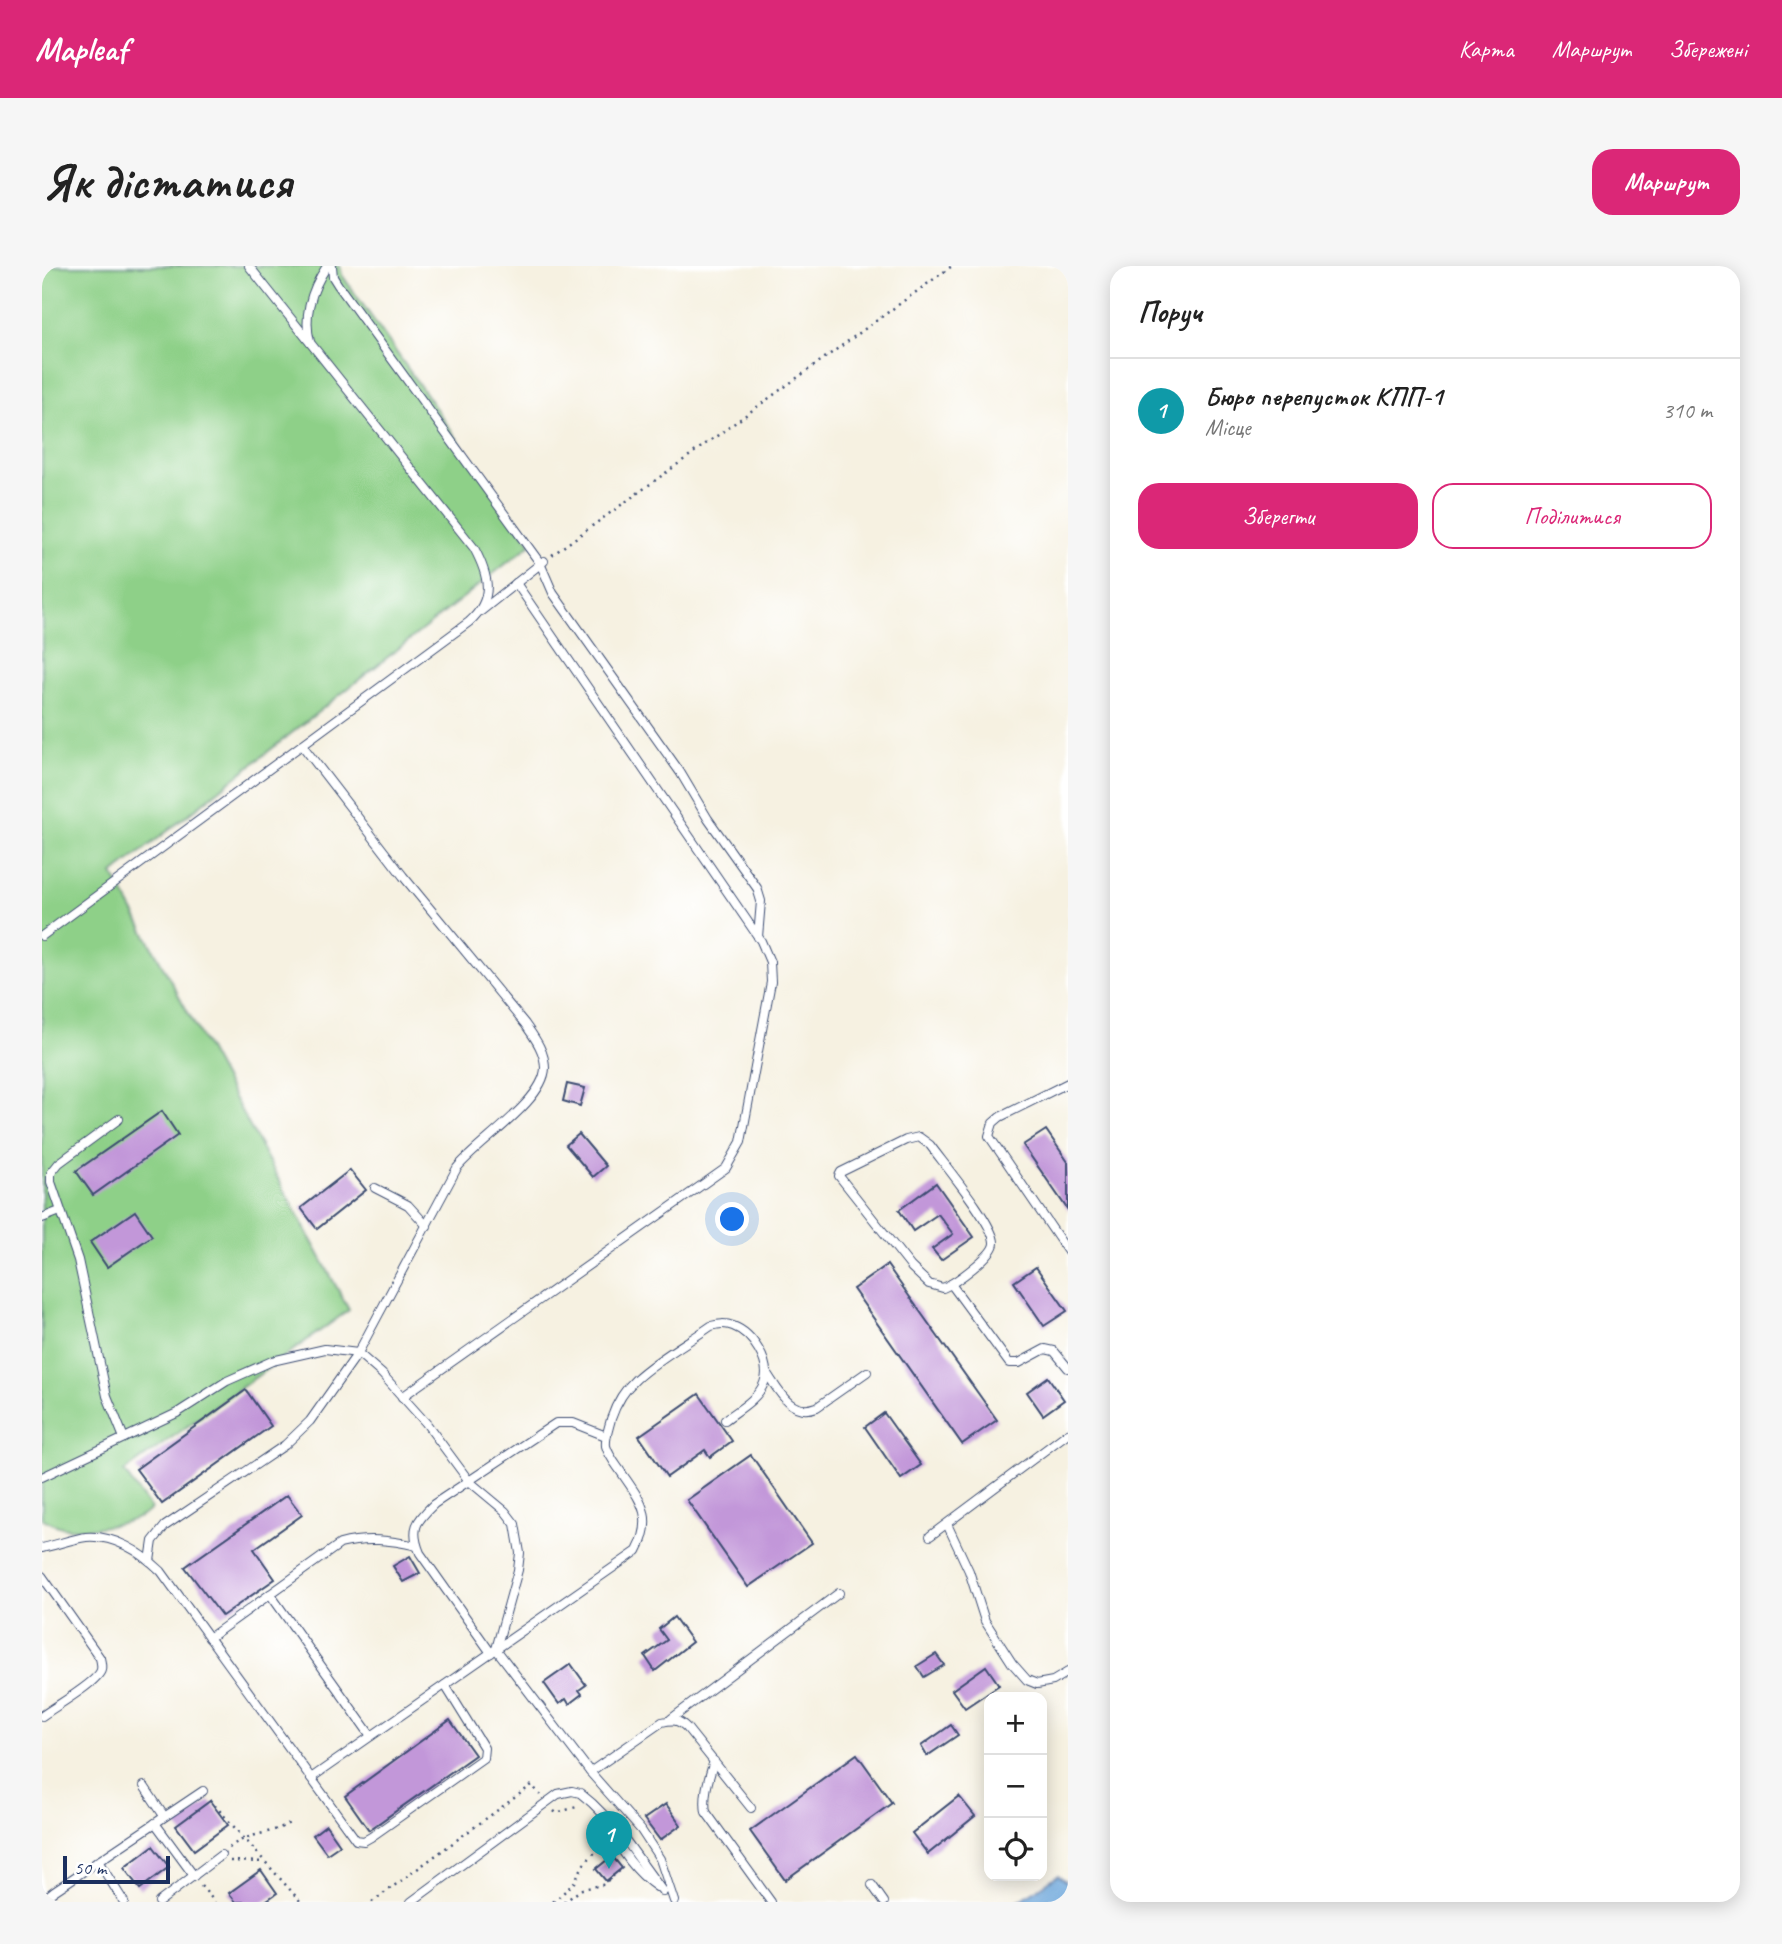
<!DOCTYPE html>
<html lang="uk">
<head>
<meta charset="utf-8">
<style>
  :root { --surface:#fff; --page:#f6f6f6; --text:#222; --muted:#767676; --line:#e0e0e0; --accent:#db2777 }
  body { margin:0; font-family:Caveat,sans-serif; background:var(--page); color:var(--text) }
  .controls { position:absolute; right:21px; bottom:21px; display:grid; overflow:hidden; border-radius:14px; box-shadow:0 4px 18px #0003 }
  .controls button { width:63px; height:63px; display:grid; place-items:center; padding:0; border:0; border-bottom:2px solid var(--line); background:var(--surface); color:var(--text); font:35px sans-serif }
  .scale { position:absolute; left:21px; bottom:18px; width:107px; box-sizing:border-box; padding-left:7px; border:4px solid #1b2f5e; border-top:0; font-size:19px; line-height:24px; white-space:nowrap; color:#1b2f5e; -webkit-text-stroke:5px #fff; paint-order:stroke }
  .you { position:absolute; left:691px; top:954px; width:24px; height:24px; margin:-18px; border:5px solid #fff; border-radius:50%; background:#1a73e8; box-shadow:0 0 0 10px #1a73e833 }
  .badge { display:grid; place-items:center; width:46px; height:46px; border-radius:50%; background:var(--accent); color:#fff; font-size:23px; font-weight:700 }
  .pin { position:absolute; translate:-50% -58px; filter:drop-shadow(0 2px 4px #0008) }
  .pin::after { content:''; position:absolute; top:37px; width:24px; height:21px; background:inherit; clip-path:polygon(0 0,100% 0,50% 100%) }
  .list { margin:0; padding:0; list-style:none }
  h2 { display:flex; justify-content:space-between; align-items:center; height:91px; margin:0; padding:0 28px; font-size:30px }
  h2 small { font-size:23px; font-weight:400; color:var(--muted) }
  .list li { display:grid; grid-template-columns:46px 1fr auto; gap:21px; align-items:center; box-sizing:border-box; height:105px; padding:0 28px; border-top:2px solid var(--line) }
  .list b { display:block; font-size:26px; white-space:nowrap }
  .list p { margin:0; font-size:23px; white-space:nowrap; color:var(--muted) }
  .list em { font-size:23px; font-style:normal; color:var(--muted) }
  .actions { display:flex; gap:14px; padding:21px 28px }
  .actions a { flex:1; padding:16px 0; border:2px solid var(--accent); border-radius:21px; text-align:center; font-size:24px; color:var(--accent) }
  .actions .main { background:var(--accent); color:#fff }
  .icon { flex:none; width:38px; height:38px; fill:none; stroke:currentColor; stroke-width:2; stroke-linecap:round; stroke-linejoin:round }
  .map { position:relative; flex:none; width:1026px; height:1636px; overflow:hidden; border-radius:21px }
  header { display:flex; align-items:center; gap:42px; box-sizing:border-box; height:98px; padding:0 35px; background:var(--accent); color:#fff }
  header strong { font-size:33px }
  nav { display:flex; gap:38px; margin-inline-start:auto; font-size:24px }
  .intro { display:flex; align-items:center; justify-content:space-between; box-sizing:border-box; height:168px; padding:0 42px }
  h1 { margin:0; font-size:49px }
  .button { padding:18px 32px; border-radius:21px; background:var(--accent); color:#fff; font-size:24px; font-weight:700 }
  main { display:flex; gap:42px; padding:0 42px }
  aside { flex:1; background:var(--surface); border-radius:21px; box-shadow:0 4px 18px #0003 }
  .map>svg:first-child { display:block }
  .green { fill:#8ed088; stroke:#548073; stroke-width:2 }
  .water { fill:#6aa5da; stroke:#426a9c; stroke-width:2 }
  .building { fill:#c297d9 }
  .lines { fill:none; stroke-linecap:round; stroke-linejoin:round }
  .lane-casing { stroke:#3c4c72; stroke-width:10 }
  .path { stroke:#3c4c72; stroke-width:2.5; stroke-dasharray:2 5; stroke-linecap:butt }
  .lane { stroke:#fff; stroke-width:8 }
</style>
</head>
<body>
<header>
<strong>Mapleaf</strong>
<nav><a>Карта</a><a>Маршрут</a><a>Збережені</a></nav>
</header>
<div class="intro"><h1>Як дістатися</h1><a class="button">Маршрут</a></div>
<main>
<div class="map">
<svg width="1026" height="1636" viewBox="0 0 1026 1636">
  <rect width="100%" height="100%" fill="#fff"/>
  <filter id="ink" filterUnits="userSpaceOnUse"><feTurbulence type="fractalNoise" baseFrequency=".0143" numOctaves="2"/><feDisplacementMap in="SourceGraphic" scale="14" xChannelSelector="R" yChannelSelector="G"/><feConvolveMatrix kernelMatrix="1 2 1 2 8 2 1 2 1" color-interpolation-filters="sRGB"/></filter>
  <filter id="wash" filterUnits="userSpaceOnUse"><feTurbulence type="fractalNoise" baseFrequency=".00686" numOctaves="4" result="noise"/><feDisplacementMap in="SourceGraphic" scale="28" xChannelSelector="R" yChannelSelector="G"/><feGaussianBlur stdDeviation="1.57" result="paint"/><feColorMatrix in="noise" values="0 0 0 0 0 0 0 0 0 0 0 0 0 0 0 0 0 1.4 0 .05"/><feComposite in="paint" operator="in"/></filter>
  <g filter="url(#wash)">
    <rect width="100%" height="100%" fill="#f6f1e1"/>
    <!-- green -->
    <path class="green" d="M0,0h298l2,9 189,269 -418,330 236,436 -225,162 27,37c-10,14 -66,22 -84,19 -8,-1 -19,-6 -25,-10z"/>
    <!-- water -->
    <polygon class="water" points="1016,1609 1026,1617 1026,1636 976,1636"/>
    <g id="blocks">
      <!-- building -->
      <g class="building">
        <polygon points="525,818 543,822 538,840 521,835"/>
        <polygon points="120,845 136,869 51,929 34,905"/>
        <polygon points="1004,864 1026,896 1026,944 981,879"/>
        <polygon points="537,868 564,900 551,911 524,879"/>
        <polygon points="308,904 324,924 275,963 259,942"/>
        <polygon points="894,917 932,971 899,994 890,983 911,968 896,948 871,965 857,944"/>
        <polygon points="93,945 110,970 65,1001 48,976"/>
        <polygon points="845,999 955,1154 920,1178 811,1023"/>
        <polygon points="994,1001 1025,1045 1002,1060 972,1016"/>
        <polygon points="1006,1111 1022,1134 1001,1149 985,1126"/>
        <polygon points="204,1124 229,1160 120,1238 94,1203"/>
        <polygon points="657,1128 690,1175 668,1191 663,1184 625,1211 597,1170"/>
        <polygon points="842,1147 879,1199 859,1213 823,1161"/>
        <polygon points="709,1189 770,1277 706,1321 645,1234"/>
        <polygon points="245,1229 260,1249 212,1283 233,1313 180,1350 143,1301"/>
        <polygon points="368,1290 378,1307 361,1316 351,1300"/>
        <polygon points="632,1351 650,1376 613,1405 603,1390 625,1374 617,1363"/>
        <polygon points="894,1388 902,1399 882,1411 875,1400"/>
        <polygon points="529,1398 544,1419 537,1424 540,1428 527,1438 524,1433 517,1438 502,1417"/>
        <polygon points="944,1400 957,1419 923,1442 910,1424"/>
        <polygon points="408,1454 433,1489 327,1564 303,1530"/>
        <polygon points="909,1459 916,1469 885,1490 879,1480"/>
        <polygon points="815,1488 850,1537 743,1614 708,1565"/>
        <polygon points="917,1530 933,1550 886,1588 870,1567"/>
        <polygon points="168,1535 186,1559 152,1584 134,1560"/>
        <polygon points="624,1538 639,1559 618,1574 602,1553"/>
        <polygon points="284,1559 298,1579 285,1588 271,1569"/>
        <polygon points="111,1580 127,1601 98,1623 82,1602"/>
        <polygon points="570,1590 580,1602 564,1615 554,1603"/>
        <polygon points="219,1604 235,1627 222,1636 194,1636 187,1627"/>
      </g>
    </g>
  </g>
  <g filter="url(#ink)">
    <use href="#blocks" fill-opacity="0" stroke="#3c4c72" stroke-width="2"/>
    <g class="lines">
      <defs>
        <g id="lane">
          <polyline points="290,0 291,11 296,19 498,297 511,327 638,506 666,553 715,622 719,635 716,671"/>
          <path d="M268,76c-7,-27 1,-52 17,-76"/>
          <polyline points="439,345 502,295"/>
          <path d="M0,670l427,-314c26,-23 20,-46 5,-74l-225,-282"/>
          <polyline points="1026,817 958,851 951,857 947,870 1026,986"/>
          <polyline points="77,853 17,897 9,907 9,916 36,994 65,1130 82,1172"/>
          <path d="M877,871l11,8c13,18 65,80 64,98 0,12 -39,40 -51,45l-14,-4 -18,-17 -72,-91 2,-4 65,-32z"/>
          <polyline points="333,922 366,939 385,960"/>
          <polyline points="0,952 18,945"/>
          <polyline points="909,1018 967,1097 977,1097 1003,1083 1012,1085 1026,1102"/>
          <path d="M724,1106c13,19 24,45 51,35l50,-35"/>
          <polyline points="360,1131 684,902 699,876 729,716 728,696 719,675 474,317"/>
          <polyline points="0,1211 135,1147 185,1115 230,1095 283,1083 316,1087 340,1108 384,1157 427,1215 463,1245 473,1258 478,1287 476,1304 454,1383 548,1506 599,1564 618,1593 632,1635"/>
          <polyline points="905,1258 927,1305 943,1355 970,1397 985,1414 995,1418 1011,1415 1026,1406"/>
          <polyline points="888,1270 1026,1167"/>
          <path d="M0,1282c14,-3 30,-9 44,-11 28,-2 55,15 75,34l195,269 8,1 7,-4 112,-79 1,-10 -39,-63"/>
          <path d="M108,1295l3,-20 12,-15 120,-81 25,-24 48,-68 99,-185c21,-26 87,-67 88,-100 0,-17 -11,-31 -20,-44l-122,-148 -101,-131"/>
          <path d="M0,1310l58,82c1,4 2,8 1,12 -3,12 -47,37 -59,46"/>
          <polyline points="228,1328 329,1470"/>
          <path d="M167,1372l131,-94c26,-7 51,-4 77,2"/>
          <path d="M449,1387l-71,-100c-10,-24 -4,-32 14,-49l122,-81h17l33,13"/>
          <polyline points="629,1453 797,1327"/>
          <path d="M672,1495c-5,17 -11,33 -8,51l65,90"/>
          <path d="M548,1506l72,-50c12,-3 17,-2 25,6l64,80"/>
          <path d="M269,1512l326,-227c19,-36 2,-52 -18,-82 -5,-7 -11,-15 -13,-23 -1,-9 3,-18 5,-27 5,-15 13,-29 25,-40 23,-21 51,-36 75,-53 8,-2 14,-3 22,0 19,7 39,37 31,57 -6,16 -26,27 -39,37"/>
          <polyline points="102,1520 122,1550"/>
          <path d="M563,1554c12,25 30,52 52,67"/>
          <polyline points="113,1557 152,1610"/>
          <polyline points="56,1595 82,1636"/>
          <polyline points="830,1619 842,1636"/>
          <polyline points="6,1636 7,1629 12,1625 161,1525"/>
          <polyline points="117,1636 179,1589"/>
          <polyline points="369,1636 516,1528 530,1525 538,1527 550,1537 574,1561 621,1626"/>
        </g>
      </defs>
      <!-- lane casing -->
      <use href="#lane" class="lane-casing"/>
      <!-- path -->
      <g class="path">
        <polyline points="510,289 910,0"/>
        <polyline points="168,1534 259,1636"/>
        <polyline points="512,1545 514,1547 538,1540"/>
        <path d="M187,1582c20,-17 43,-12 63,-27"/>
        <polyline points="188,1595 223,1596"/>
        <polyline points="159,1620 173,1636"/>
        <polyline points="330,1636 490,1519 498,1529"/>
        <polyline points="511,1636 531,1618 542,1598 563,1576"/>
        <polyline points="522,1636 540,1623 560,1619 580,1603"/>
      </g>
      <!-- lane -->
      <use href="#lane" class="lane"/>
    </g>
  </g>
</svg>
<div class="controls">
<button>+</button>
<button>−</button>
<button><svg class="icon" aria-label="locate" viewBox="0 0 24 24"><circle cx="12" cy="12" r="6"/><path d="M12 2v4M12 18v4M2 12h4M18 12h4"/></svg></button>
</div>
<div class="scale">50 m</div>
<div class="you"></div>
<div class="pin badge" style="left:567px;top:1603px;background:#0f9aa8">1</div>
</div>
<aside>
<h2>Поруч<small></small></h2>
<ul class="list">
<li><span class="badge" style="background:#0f9aa8">1</span><div><b>Бюро перепусток КПП-1</b><p>Місце</p></div><em>310 m</em></li>
</ul>
<div class="actions"><a class="main">Зберегти</a><a>Поділитися</a></div>
</aside>
</main>
</body>
</html>
